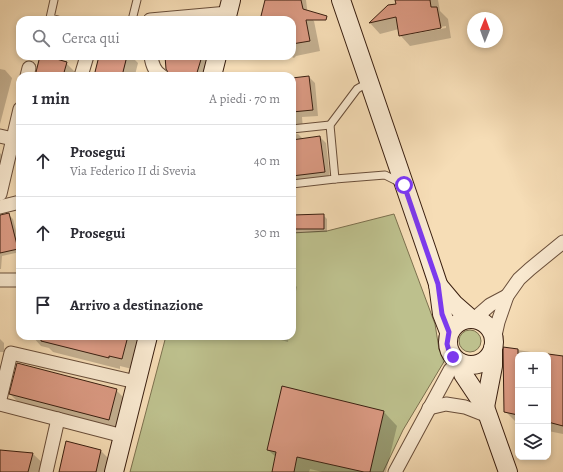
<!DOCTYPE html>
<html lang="it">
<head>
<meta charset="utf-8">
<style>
  :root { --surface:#fff; --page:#f2f2f3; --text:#2b2b33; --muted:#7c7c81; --line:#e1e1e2 }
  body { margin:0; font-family:Alegreya,serif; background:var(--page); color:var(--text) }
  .controls { position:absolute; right:12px; bottom:12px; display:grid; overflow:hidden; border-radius:8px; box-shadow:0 2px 6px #0003 }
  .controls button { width:36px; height:36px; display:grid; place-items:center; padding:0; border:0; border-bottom:1px solid var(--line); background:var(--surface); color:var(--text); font:20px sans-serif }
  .compass { position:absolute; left:467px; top:12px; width:36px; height:36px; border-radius:50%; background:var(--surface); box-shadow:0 2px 6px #0003; rotate:1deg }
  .stop { position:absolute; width:12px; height:12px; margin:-9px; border:3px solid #7c3aed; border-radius:50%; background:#fff }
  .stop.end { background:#7c3aed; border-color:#fff; box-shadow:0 1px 4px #0008 }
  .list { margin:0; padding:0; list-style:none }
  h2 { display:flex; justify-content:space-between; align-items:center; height:52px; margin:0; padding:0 16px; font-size:17px }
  h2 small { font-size:13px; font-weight:400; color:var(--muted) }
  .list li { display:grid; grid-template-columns:26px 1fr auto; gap:12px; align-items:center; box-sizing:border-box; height:72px; padding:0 16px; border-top:1px solid var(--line) }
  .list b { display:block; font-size:15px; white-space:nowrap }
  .list p { margin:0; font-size:13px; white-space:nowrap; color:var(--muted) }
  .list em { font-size:13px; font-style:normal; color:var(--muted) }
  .icon { flex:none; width:22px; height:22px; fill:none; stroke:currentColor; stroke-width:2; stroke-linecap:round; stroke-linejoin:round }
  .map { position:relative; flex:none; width:563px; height:472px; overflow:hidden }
  .search { position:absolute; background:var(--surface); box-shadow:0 2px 6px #0003; left:16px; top:16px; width:280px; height:44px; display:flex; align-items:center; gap:10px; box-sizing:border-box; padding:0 14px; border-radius:12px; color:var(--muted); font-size:15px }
  .panel { position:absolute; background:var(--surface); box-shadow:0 2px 6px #0003; left:16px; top:72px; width:280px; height:268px; border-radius:12px }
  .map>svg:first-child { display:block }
  .green { fill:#bdc08d; stroke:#7c704e }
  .shadow { fill:#0003; fill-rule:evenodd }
  .building { fill:#db9a83; stroke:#3a1f10 }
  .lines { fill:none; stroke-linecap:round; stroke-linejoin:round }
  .service-casing { stroke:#694e3a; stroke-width:9 }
  .minor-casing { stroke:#694e3a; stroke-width:15 }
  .secondary-casing { stroke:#3a1f10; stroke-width:20 }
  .service { stroke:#f9e9d0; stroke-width:7 }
  .minor { stroke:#f9e9d0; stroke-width:13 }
  .secondary { stroke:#f9e9d0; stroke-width:18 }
  .route { stroke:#7c3aed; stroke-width:5 }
</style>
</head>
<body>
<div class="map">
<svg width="563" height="472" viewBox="0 0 563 472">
  <rect width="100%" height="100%" fill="#f6ddb6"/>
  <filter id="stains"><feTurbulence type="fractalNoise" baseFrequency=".005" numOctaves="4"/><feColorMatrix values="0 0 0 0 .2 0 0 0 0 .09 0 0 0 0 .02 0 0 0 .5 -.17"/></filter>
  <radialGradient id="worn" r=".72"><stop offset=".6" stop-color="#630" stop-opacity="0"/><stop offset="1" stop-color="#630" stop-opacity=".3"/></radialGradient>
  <!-- green -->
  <g class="green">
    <polygon points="394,214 435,324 439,349 445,360 403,430 383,472 130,472 166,336 292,336 292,233 327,231"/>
    <circle cx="470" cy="341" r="11"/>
  </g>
  <!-- shadow -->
  <g class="shadow">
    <polygon points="266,0 306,0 308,16 314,21 320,51 296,56 294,58 290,56 292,56 292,20 261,20"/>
    <path d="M396,0h42l2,11 8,8 3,19 -41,8 -10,-11 -1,-6 -19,5 -10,-11 19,-18h8zM446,26v2l-39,7v-2z"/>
    <polygon points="41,56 66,63 77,74 76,76 36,76"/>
    <polygon points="100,56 131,56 138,63 135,75 138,76 95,76"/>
    <polygon points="166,56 215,56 210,76 171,76"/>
    <polygon points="271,56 284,56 284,59"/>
    <polygon points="0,69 5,70 12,78 0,124"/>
    <polygon points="309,77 315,83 318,116 302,117 303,129 295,130 293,135 298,134 303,139 320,137 326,143 330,178 292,183 292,79"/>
    <polygon points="0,153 4,157 0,172"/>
    <polygon points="323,215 327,219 327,232 292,233 292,216"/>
    <polygon points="10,216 13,219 20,246 20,252 2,256 1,269 0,269 0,218"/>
    <polygon points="292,282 297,287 292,308"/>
    <polygon points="292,317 294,318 292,325"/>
    <polygon points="32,336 139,336 132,369 120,366 120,369 53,352 49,348 41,346"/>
    <polygon points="267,336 289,336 288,342"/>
    <polygon points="0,339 4,343 4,352 0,352"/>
    <polygon points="504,348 563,357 563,434 548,431 548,355 518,355 518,424 505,411"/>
    <polygon points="283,387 384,412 397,426 386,472 322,472 310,469 309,472 273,472 276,457 268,450"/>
    <polygon points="116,390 127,401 119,430 21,405 10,394"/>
    <polygon points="0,451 33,454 47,467 45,472 0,472"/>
    <polygon points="101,451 115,465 113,472 60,472"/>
  </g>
  <!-- building -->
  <g class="building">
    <polygon points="265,0 301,0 303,9 327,16 326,20 306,20 310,41 292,44 292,20 260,20"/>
    <polygon points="395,0 430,0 431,7 437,7 441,28 399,36 396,17 369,23 388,5 396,4"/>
    <polygon points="40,56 46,56 67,62 63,76 35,76"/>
    <polygon points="99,56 127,56 122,76 94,76"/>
    <polygon points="165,56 202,56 196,76 170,76 166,69"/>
    <polygon points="309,76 313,110 292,112 292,78"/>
    <polygon points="320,136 325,172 292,176 292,140"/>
    <polygon points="9,213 18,249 0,253 0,215"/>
    <polygon points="324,214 324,229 292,229 292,215"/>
    <polygon points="41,336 128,336 122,359 109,356 109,358 41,341"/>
    <polygon points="503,347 518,349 518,415 504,412"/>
    <polygon points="548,354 563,356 563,426 548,422"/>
    <polygon points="17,363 117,389 109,420 9,394"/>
    <polygon points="282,386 384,411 370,472 364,472 297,457 294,472 272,472 276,452 267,450"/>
    <polygon points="66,441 101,450 96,472 59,472"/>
    <polygon points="0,450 33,453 28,472 0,472"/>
  </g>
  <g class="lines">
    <defs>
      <g id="service">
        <polyline points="54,0 50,18 58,20"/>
        <polyline points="132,20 137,0"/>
        <polyline points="292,129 330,125"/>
        <polyline points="335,179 385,175 401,183"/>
        <polyline points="292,184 335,179 330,125 357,89 369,82"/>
      </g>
      <g id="minor">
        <polyline points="150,20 228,13"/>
        <path d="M151,56c1,8 3,16 11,20"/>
        <polyline points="27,76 29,68"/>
        <polyline points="81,76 87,56"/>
        <polyline points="0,136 13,139"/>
        <polyline points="0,194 20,109"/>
        <polyline points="0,207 20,202"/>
        <polyline points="0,280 20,280"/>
        <polyline points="474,319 490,305 507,296"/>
        <polyline points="494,340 498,322 507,296 519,279 530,269 563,242"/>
        <polyline points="0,399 11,353 136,382"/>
        <polyline points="0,404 123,436"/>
        <polyline points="429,408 446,404 465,407 488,416"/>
        <polyline points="46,472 58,419"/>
        <polyline points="395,472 450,370 458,362"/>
      </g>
      <g id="secondary">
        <polyline points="341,0 427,251 438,284 442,314 449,332"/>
        <polyline points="226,20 231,0"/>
        <polyline points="212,76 217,56"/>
        <polyline points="438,285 454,304 470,318"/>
        <circle cx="471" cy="342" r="23"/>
        <polyline points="461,363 463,374 485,407 508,472"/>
        <polyline points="485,407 493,366 493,348"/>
        <polyline points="114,472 148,336"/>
      </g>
    </defs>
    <!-- service casing -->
    <use href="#service" class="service-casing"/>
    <!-- minor casing -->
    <use href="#minor" class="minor-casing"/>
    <!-- secondary casing -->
    <use href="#secondary" class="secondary-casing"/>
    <!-- service -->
    <use href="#service" class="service"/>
    <!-- minor -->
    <use href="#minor" class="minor"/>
    <!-- secondary -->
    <use href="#secondary" class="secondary"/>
  </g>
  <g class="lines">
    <!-- route -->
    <polyline class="route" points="404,185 438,284 442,314 449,332 447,344 449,351 453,357"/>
  </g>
  <rect width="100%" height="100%" filter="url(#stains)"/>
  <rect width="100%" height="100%" fill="url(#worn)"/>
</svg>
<div class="controls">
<button>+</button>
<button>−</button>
<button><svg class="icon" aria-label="layers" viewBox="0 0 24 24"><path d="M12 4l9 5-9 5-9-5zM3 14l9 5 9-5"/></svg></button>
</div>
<svg class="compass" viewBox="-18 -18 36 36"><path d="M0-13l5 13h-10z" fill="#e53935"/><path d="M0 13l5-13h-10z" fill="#7c7c81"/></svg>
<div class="stop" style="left:404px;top:185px"></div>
<div class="stop end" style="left:453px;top:357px"></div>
<div class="search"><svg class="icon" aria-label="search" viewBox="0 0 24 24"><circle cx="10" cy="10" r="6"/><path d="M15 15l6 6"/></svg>Cerca qui</div>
<section class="panel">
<h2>1 min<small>A piedi · 70 m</small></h2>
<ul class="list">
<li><svg class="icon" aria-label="ahead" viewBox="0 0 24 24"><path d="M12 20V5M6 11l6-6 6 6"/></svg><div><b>Prosegui</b><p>Via Federico II di Svevia</p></div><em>40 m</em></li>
<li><svg class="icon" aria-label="ahead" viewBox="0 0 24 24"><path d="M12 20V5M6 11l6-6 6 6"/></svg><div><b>Prosegui</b></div><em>30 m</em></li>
<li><svg class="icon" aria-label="arrive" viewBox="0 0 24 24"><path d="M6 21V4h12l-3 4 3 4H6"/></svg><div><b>Arrivo a destinazione</b></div></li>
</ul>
</section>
</div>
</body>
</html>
